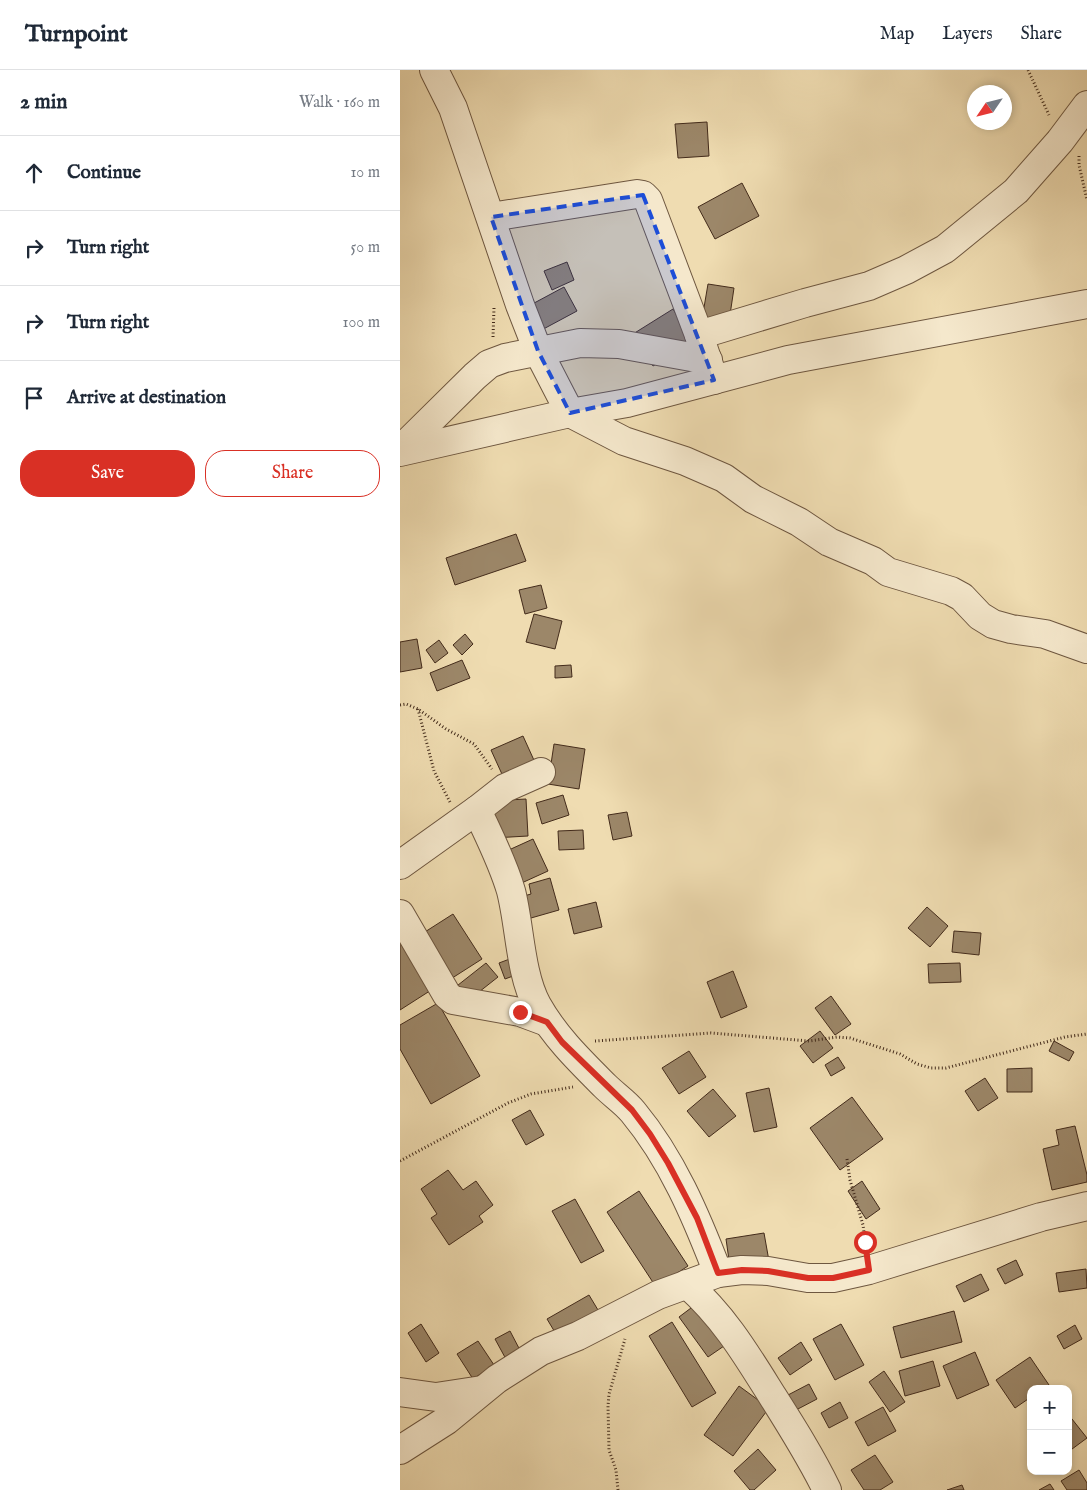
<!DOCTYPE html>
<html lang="en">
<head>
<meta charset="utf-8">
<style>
  :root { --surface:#fff; --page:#f2f2f3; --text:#1f2937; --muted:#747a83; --line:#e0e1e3; --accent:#d93025 }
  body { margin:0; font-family:"IM FELL English",serif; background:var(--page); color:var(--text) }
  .controls { position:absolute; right:15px; bottom:15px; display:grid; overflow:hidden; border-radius:10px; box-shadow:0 2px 8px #0003 }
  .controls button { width:45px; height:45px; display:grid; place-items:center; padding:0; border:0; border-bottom:1px solid var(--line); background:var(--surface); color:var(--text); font:25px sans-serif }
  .compass { position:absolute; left:567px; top:15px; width:45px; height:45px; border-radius:50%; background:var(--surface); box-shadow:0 2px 8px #0003; rotate:235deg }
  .stop { position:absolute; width:15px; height:15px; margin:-11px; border:4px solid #d93025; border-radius:50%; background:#fff }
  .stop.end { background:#d93025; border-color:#fff; box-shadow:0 1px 5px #0008 }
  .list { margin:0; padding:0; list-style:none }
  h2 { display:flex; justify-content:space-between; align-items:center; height:65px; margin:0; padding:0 20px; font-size:21px }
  h2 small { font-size:16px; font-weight:400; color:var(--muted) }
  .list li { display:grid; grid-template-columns:32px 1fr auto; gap:15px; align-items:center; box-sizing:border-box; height:75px; padding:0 20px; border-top:1px solid var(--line) }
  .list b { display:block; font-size:19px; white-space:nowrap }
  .list em { font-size:16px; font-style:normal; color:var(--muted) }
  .actions { display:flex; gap:10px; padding:15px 20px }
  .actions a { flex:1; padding:11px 0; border:1px solid var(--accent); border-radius:20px; text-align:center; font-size:18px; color:var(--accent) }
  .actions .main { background:var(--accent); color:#fff }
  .icon { flex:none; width:28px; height:28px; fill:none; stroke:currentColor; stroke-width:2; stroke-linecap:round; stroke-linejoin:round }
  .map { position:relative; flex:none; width:687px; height:1420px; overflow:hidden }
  header { display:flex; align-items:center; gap:30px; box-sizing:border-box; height:70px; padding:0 25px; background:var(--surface); border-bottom:1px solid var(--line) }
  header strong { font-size:24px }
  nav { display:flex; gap:28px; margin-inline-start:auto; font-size:18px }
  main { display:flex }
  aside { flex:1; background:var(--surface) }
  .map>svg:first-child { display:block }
  .building { fill:#9c8769; stroke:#432b1b }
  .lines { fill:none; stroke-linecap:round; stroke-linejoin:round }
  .minor-casing { stroke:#6e5740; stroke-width:30 }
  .path { stroke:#432b1b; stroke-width:3; stroke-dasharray:1 2.5; stroke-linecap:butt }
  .minor { stroke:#f5e8cc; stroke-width:28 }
  .route { stroke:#d93025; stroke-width:6 }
  .marked { fill:#1d4ed8; fill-opacity:0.2; stroke:#1d4ed8; stroke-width:4; stroke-dasharray:10 6; stroke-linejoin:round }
</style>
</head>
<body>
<header>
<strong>Turnpoint</strong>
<nav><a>Map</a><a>Layers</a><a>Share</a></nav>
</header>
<main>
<aside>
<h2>2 min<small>Walk · 160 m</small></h2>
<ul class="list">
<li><svg class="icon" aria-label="ahead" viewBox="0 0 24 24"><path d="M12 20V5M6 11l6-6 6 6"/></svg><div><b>Continue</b></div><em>10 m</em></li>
<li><svg class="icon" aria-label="right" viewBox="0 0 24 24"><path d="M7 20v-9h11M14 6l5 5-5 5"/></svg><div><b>Turn right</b></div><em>50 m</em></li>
<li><svg class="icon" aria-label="right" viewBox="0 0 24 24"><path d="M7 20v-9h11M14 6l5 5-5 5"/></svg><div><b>Turn right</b></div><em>100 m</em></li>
<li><svg class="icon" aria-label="arrive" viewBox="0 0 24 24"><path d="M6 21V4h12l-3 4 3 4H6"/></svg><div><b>Arrive at destination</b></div></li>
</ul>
<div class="actions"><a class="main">Save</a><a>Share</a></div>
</aside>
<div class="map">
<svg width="687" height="1420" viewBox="0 0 687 1420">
  <rect width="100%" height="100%" fill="#efdcb1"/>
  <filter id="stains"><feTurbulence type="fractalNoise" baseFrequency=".004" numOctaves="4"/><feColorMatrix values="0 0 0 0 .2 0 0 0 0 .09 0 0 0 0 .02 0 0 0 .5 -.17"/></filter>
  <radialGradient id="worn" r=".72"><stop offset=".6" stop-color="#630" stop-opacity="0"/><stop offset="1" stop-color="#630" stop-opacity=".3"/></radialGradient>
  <!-- building -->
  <g class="building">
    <polygon points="307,52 309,86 278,88 275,54"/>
    <polygon points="342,113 359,146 315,169 298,137"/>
    <polygon points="167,192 174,210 152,220 144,201"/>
    <polygon points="308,214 334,218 327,265 300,261"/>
    <polygon points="164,217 177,241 136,263 123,239"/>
    <polygon points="273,239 293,272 253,296 233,264"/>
    <polygon points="116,464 126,491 55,515 46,488"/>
    <polygon points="141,515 147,538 125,544 119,520"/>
    <polygon points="134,544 162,551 155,579 126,572"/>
    <polygon points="65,564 73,574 62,585 53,575"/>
    <polygon points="17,569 22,598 0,602 0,572"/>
    <polygon points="39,570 48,583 35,593 26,580"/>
    <polygon points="62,590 70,608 37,621 30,603"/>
    <polygon points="171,595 172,607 155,608 155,596"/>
    <polygon points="123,666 138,699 106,713 91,680"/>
    <polygon points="154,674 185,679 179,719 148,714"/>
    <polygon points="163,725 169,745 142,754 136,733"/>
    <polygon points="126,729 128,766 93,768 90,731"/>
    <polygon points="227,742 232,766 213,770 208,745"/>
    <polygon points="183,760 184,779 159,780 158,761"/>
    <polygon points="133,769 148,801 115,816 100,784"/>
    <polygon points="150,808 159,840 124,850 117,828 131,824 129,814"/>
    <polygon points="196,832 202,857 174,864 168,839"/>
    <polygon points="527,837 548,856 530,877 508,858"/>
    <polygon points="53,844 82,889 46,912 17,867"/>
    <polygon points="0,861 36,917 0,940"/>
    <polygon points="554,861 581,863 579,885 552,882"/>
    <polygon points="115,887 121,903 105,909 99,893"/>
    <polygon points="86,893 98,907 65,933 53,919"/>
    <polygon points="560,893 561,912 529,913 528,894"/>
    <polygon points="333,901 347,937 321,948 307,912"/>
    <polygon points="431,926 451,954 435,965 415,938"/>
    <polygon points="38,933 80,1006 31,1034 0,979 0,955"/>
    <polygon points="420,961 433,978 413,993 400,976"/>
    <polygon points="654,971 674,982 669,991 649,981"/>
    <polygon points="289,981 306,1007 279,1024 262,998"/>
    <polygon points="438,987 445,998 431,1006 425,995"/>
    <polygon points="632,998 632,1022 607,1022 607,999"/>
    <polygon points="585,1008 598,1028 578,1041 565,1021"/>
    <polygon points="369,1018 377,1057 354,1062 346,1023"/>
    <polygon points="313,1019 336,1046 309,1067 287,1041"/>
    <polygon points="452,1027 483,1069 440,1100 410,1058"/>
    <polygon points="130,1040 144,1065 126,1075 112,1050"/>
    <polygon points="675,1056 687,1105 687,1112 652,1120 643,1079 659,1075 656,1060"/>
    <polygon points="48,1100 63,1120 76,1111 93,1135 79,1146 83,1152 49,1175 31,1148 37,1144 21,1119"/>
    <polygon points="462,1111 480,1139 466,1149 448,1121"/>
    <polygon points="239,1121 288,1196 256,1217 207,1142"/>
    <polygon points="175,1129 204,1181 181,1193 152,1141"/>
    <polygon points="364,1163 369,1191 330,1197 326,1169"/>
    <polygon points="616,1190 623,1205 605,1214 597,1199"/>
    <polygon points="686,1199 687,1218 659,1222 656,1203"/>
    <polygon points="581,1204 589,1220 564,1232 556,1216"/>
    <polygon points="189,1225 198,1240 156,1264 147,1249"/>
    <polygon points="295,1235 324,1276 308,1287 279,1247"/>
    <polygon points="554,1241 562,1272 501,1288 493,1257"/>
    <polygon points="272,1252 316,1323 292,1337 249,1266"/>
    <polygon points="21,1254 39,1283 26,1292 8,1263"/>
    <polygon points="441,1254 464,1295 435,1310 413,1269"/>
    <polygon points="675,1255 682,1269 664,1279 657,1266"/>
    <polygon points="110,1261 122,1284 107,1291 95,1269"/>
    <polygon points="78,1271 94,1295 73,1309 57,1284"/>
    <polygon points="401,1272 412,1290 390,1305 378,1288"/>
    <polygon points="575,1282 589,1315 557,1329 543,1296"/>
    <polygon points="630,1287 649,1315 644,1319 631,1319 631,1327 615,1338 596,1310"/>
    <polygon points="533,1291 540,1316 505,1326 499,1301"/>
    <polygon points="484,1301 505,1332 490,1342 469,1312"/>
    <polygon points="409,1314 417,1329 396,1340 388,1325"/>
    <polygon points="339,1316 369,1338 333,1386 304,1365"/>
    <polygon points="440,1332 448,1348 429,1358 421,1343"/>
    <polygon points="483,1337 496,1361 468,1376 455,1352"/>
    <polygon points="668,1344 687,1368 668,1382"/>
    <polygon points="358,1379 376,1400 354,1420 350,1420 334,1401"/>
    <polygon points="475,1385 493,1412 480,1420 464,1420 451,1400"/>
    <polygon points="679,1400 687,1413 687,1420 667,1420 661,1411"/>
    <polygon points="650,1414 654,1420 639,1420"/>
    <polygon points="562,1415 564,1420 547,1420"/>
  </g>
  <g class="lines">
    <defs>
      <g id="minor">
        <polyline points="34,0 53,38 120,235 138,281 170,343 224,371 285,391 324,408 353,429 399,452 429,472 473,491 488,502 551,521 562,527 580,546 593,554 611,559 645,564 687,579"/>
        <polyline points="91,147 237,124 243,125 248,130 299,265 314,310"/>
        <polyline points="299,265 405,233 469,216 506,200 545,179 616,121 660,71 687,35"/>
        <polyline points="0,380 75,306 89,294 105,288 180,273 219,274 308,290"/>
        <polyline points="0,382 170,343 227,333 388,290 687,234"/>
        <path d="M77,740c12,26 26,53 34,81 9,35 9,83 26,114 18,32 43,56 68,81 9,9 20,16 28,26 39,47 63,104 85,161"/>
        <polyline points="0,795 77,740 105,718 141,702"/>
        <polyline points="0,844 47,925 53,930 120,942 147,952"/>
        <path d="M287,1214c38,34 59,70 86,113 19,30 38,60 54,93"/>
        <polyline points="0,1322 36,1327 82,1320"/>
        <polyline points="0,1380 47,1350 97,1309 141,1281 178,1266 258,1225 318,1203 342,1200 368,1201 408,1208 433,1208 469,1200 641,1147 687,1136"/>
      </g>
    </defs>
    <!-- minor casing -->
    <use href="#minor" class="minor-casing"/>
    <!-- path -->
    <g class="path">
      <polyline points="628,0 649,45"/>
      <polyline points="679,86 679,95 687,130"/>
      <polyline points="93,267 94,238"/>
      <polyline points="0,635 6,634 18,639 46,659 74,674 92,699"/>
      <polyline points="18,639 34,701 50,732"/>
      <polyline points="195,971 311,963 409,971 437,967 450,968 500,984 517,994 531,998 546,998 665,967 687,964"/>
      <polyline points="447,1089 450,1110 463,1155 466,1177"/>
      <polyline points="0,1091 108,1033 131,1024 173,1017"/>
      <polyline points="218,1420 216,1400 209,1380 208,1336 209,1324 225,1269"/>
    </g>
    <!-- minor -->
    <use href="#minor" class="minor"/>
  </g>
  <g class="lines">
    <!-- route -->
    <polyline class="route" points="120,942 147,952 162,972 232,1040 250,1064 268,1093 297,1148 318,1203 342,1200 368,1201 408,1208 433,1208 469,1200 465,1172"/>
  </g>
  <!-- marked area -->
  <path class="marked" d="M243,125l71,185 -144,33 -32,-62 -47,-134z"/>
  <rect width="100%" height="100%" filter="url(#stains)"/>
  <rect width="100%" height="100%" fill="url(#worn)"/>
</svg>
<div class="controls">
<button>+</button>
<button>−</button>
</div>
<svg class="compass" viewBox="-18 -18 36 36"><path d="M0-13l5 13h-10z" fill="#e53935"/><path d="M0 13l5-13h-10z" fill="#747a83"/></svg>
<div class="stop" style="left:465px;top:1172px"></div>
<div class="stop end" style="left:120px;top:942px"></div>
</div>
</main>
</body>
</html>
